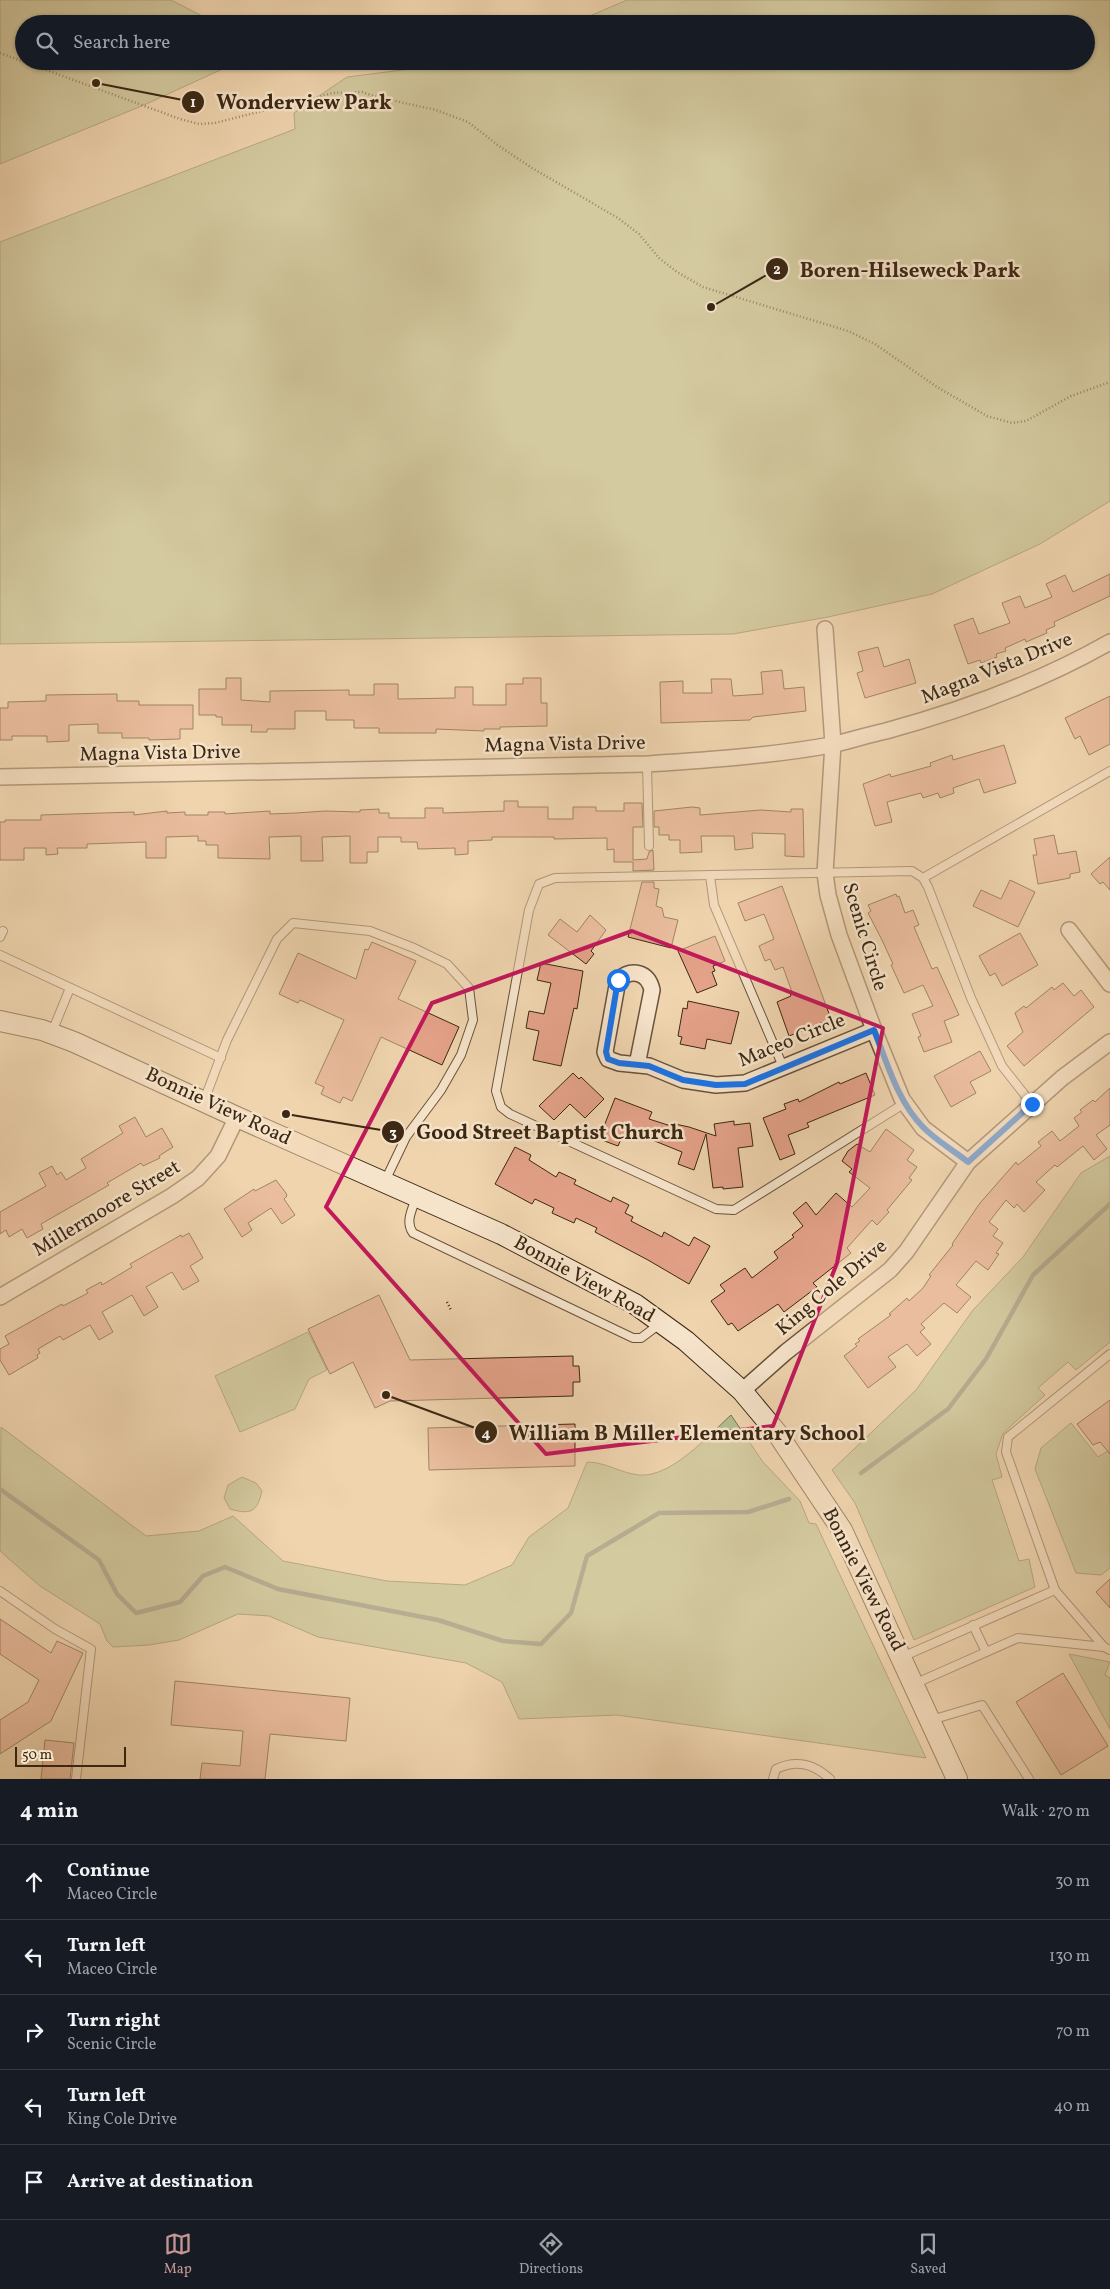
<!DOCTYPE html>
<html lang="en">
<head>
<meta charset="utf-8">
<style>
  :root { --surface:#171b24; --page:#242831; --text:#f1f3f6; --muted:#9ea1a6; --line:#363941; --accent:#c59692 }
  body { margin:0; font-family:Vollkorn,serif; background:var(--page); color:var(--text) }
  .scale { position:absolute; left:15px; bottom:12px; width:111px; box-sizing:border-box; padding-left:5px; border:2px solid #3c2713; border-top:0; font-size:14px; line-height:18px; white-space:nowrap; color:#3c2713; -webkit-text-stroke:4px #f5e3ca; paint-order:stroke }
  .stop { position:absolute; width:15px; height:15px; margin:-11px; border:4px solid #1a73e8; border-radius:50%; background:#fff }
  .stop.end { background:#1a73e8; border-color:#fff; box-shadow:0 1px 5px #0008 }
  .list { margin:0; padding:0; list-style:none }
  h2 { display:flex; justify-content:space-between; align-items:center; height:65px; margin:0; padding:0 20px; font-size:21px }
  h2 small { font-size:16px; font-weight:400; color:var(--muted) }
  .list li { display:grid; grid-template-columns:32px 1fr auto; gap:15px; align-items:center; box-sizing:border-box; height:75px; padding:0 20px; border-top:1px solid var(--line) }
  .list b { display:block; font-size:19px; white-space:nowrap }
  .list p { margin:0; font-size:16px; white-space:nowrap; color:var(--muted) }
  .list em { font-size:16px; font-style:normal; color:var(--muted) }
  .icon { flex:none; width:28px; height:28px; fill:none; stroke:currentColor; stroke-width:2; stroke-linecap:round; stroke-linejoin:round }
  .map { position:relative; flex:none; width:1110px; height:1779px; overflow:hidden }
  .search { position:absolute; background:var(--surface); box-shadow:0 1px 4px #0004; left:15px; right:15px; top:15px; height:55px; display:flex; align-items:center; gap:12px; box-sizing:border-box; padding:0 18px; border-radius:28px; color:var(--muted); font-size:19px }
  .sheet { height:440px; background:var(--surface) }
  nav { display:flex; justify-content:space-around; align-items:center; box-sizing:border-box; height:70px; border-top:1px solid var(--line); background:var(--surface); font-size:14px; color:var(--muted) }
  nav a { display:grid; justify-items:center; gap:2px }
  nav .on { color:var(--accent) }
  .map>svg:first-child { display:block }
  .green { fill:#b3be8f; stroke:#787251 }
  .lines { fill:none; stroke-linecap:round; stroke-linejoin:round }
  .stream { stroke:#747e6d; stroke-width:4.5 }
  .building { fill:#e4a289; stroke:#3c2713 }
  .lane-casing { stroke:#69523a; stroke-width:10 }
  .street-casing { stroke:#69523a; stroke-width:18 }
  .secondary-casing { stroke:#3c2713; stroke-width:22 }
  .path { stroke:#3c2713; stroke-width:2.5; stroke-dasharray:1 2.5; stroke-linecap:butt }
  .lane { stroke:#f5e3ca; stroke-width:8 }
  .street { stroke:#f5e3ca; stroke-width:15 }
  .secondary { stroke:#f5e3ca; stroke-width:20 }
  .route { stroke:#1a73e8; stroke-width:6 }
  .marked { fill:none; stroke:#c2185b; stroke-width:4; stroke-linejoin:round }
  .labels { text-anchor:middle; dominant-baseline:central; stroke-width:5; stroke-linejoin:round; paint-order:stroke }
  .street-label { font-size:20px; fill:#3c2713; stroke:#f5e3ca }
  .leader { fill:none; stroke:#3c2713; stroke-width:2 }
  .callout-dot { fill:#3c2713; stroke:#f5e3ca; stroke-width:2 }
  .mark-label { font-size:15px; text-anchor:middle; font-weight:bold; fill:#fff }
  .callout-label { font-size:21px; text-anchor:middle; font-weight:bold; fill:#3c2713; stroke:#f5e3ca; stroke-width:5; stroke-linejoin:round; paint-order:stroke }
</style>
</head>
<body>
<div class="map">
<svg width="1110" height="1779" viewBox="0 0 1110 1779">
  <rect width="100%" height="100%" fill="#efd4ae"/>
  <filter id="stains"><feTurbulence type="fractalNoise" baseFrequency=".004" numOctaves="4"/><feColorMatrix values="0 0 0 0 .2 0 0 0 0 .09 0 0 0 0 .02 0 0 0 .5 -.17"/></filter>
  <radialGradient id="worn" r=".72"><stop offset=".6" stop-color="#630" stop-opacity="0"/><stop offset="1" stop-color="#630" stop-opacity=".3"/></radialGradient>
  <!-- green -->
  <g class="green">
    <polygon points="0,0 171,0 218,24 24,24 24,61 240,61 144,105 0,164"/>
    <polygon points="627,0 1110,0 1110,501 1040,544 932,594 828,617 733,634 0,644 0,242 295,129 294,113 347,77 473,61 1086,61 1086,24 571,24"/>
    <polygon points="1110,1156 1110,1342 1076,1370 1068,1362 1038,1388 1045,1395 1003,1433 996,1454 1002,1477 992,1480 1019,1561 1029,1559 1035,1587 914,1640 855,1503 832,1470 916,1390 973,1310 1023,1257 1081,1173"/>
    <polygon points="308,1332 327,1370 309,1379 295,1409 240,1432 215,1376"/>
    <path d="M731,1415l32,47 37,39 9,22 7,1 110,234 -309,-43 -98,4 -17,-37 -36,-19 -148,-26 -49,-21 -31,-2 -59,26 -30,5 -36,2 -6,-6 -7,-17 -60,-38 -40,-35 1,-124 145,109 53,-5 34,-15 50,45 104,20 78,4 47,-20 17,-28 39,-29 19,-46c19,0 33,11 52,13 32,3 70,-40 92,-60z"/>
    <polygon points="1071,1423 1098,1457 1108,1451 1110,1454 1110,1568 1101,1575 1076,1573 1035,1469 1041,1448"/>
    <path d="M242,1477l14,6 6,8c-5,21 -11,24 -32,18l-6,-11 4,-13z"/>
    <polygon points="1069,1654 1110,1662 1105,1675 1110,1678 1110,1729"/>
  </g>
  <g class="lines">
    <!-- stream -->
    <g class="stream">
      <polyline points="861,1473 948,1409 986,1359 1033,1275 1110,1204"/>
      <polyline points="0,1489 99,1560 117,1594 136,1613 180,1602 203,1576 225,1567 278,1589 438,1620 503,1641 541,1644 571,1613 587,1556 659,1513 748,1512 789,1499"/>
    </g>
  </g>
  <!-- building -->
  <g class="building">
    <polygon points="1110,574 1110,596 1054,622 1055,626 1046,630 1047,633 1026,642 1025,639 1005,648 1006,651 996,654 997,657 981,663 980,660 968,664 954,625 973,618 979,634 1010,623 1002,603 1020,596 1025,608 1052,597 1046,584 1065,575 1073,592"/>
    <polygon points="878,647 884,667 909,659 916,683 865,698 857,673 863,671 858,652"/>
    <polygon points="782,670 784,689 804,687 806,711 753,717 750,720 661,723 660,682 683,681 683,693 712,693 711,679 731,679 733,696 763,694 761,672"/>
    <polygon points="226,678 241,678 241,700 270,702 270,691 349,690 349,695 374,695 374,684 398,684 398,699 455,698 455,687 473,687 473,705 506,705 506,684 523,684 523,678 541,678 541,703 547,703 547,726 500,727 500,729 484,729 484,731 436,729 436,733 379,733 379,728 354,728 354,720 326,720 326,711 295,711 295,729 267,729 267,732 251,732 252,725 222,725 222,717 216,717 216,715 199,715 199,689 226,689"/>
    <polygon points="117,694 117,701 139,701 139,705 193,705 193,729 180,729 180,739 149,740 149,738 122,738 122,733 98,733 98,724 69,725 69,741 47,742 47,736 12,736 12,740 0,740 0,708 8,708 8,702 46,701 46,695"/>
    <polygon points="1110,696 1110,744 1089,755 1080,736 1075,739 1065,718"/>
    <polygon points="1004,745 1016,783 984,793 979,779 953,788 954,793 940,798 938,793 923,798 921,793 887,802 892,822 875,826 863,784 890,774 891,777 931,766 930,763 952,755 953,760"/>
    <polygon points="504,801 518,801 518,807 548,807 548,819 573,819 573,807 596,807 596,811 624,811 624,803 642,803 643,827 633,827 633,860 647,859 649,852 653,850 654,870 633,871 633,862 614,862 614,849 607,850 607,838 554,839 554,837 492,837 492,840 468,841 468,854 455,855 455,848 418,849 417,842 401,842 401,837 378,837 378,852 367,852 367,863 350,863 350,836 322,837 323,861 301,861 301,836 269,837 270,859 218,858 218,845 206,845 206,841 198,841 198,836 166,837 166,858 146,858 146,842 87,844 87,848 57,848 58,854 46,855 46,848 24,848 24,860 0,860 0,822 5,822 5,820 41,820 41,815 134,812 134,815 167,811 167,813 185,812 185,815 208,815 208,812 225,812 225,814 270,811 270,814 296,813 325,811 360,812 360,810 379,809 379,813 389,813 389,818 425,818 425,808 443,808 443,813 504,811"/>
    <polygon points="692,807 700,808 700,815 761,810 791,812 791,809 803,809 804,857 785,856 785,834 752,833 753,848 735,850 734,836 701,836 702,852 680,853 680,840 669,840 669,835 659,835 659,827 654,827 654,811"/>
    <polygon points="1054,835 1058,854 1076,851 1080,872 1070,874 1070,878 1038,884 1033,855 1037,855 1034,839"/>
    <polygon points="1110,857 1110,890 1103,882 1100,884 1091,874"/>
    <polygon points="1010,880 1035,892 1018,927 973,906 981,890 1001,899"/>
    <polygon points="642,882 654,882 654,888 659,889 656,906 662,908 664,917 678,920 671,948 628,937"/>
    <polygon points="782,886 831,1019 789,1036 777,1002 791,996 790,993 792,992 783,967 775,970 770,959 765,961 759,946 774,939 764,914 745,921 738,903"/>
    <polygon points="896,894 897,897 899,896 905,913 913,910 919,925 914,927 932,969 937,967 959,1015 944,1021 952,1042 924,1052 918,1037 921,1036 912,1014 933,1006 923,985 904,993 891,965 893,964 882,940 868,913 871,911 868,905"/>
    <polygon points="590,915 606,930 591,951 594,954 586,964 548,935 560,919 577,932"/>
    <polygon points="1020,933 1038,965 1002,986 995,973 990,976 979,956"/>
    <polygon points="715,936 725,961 713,966 715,971 712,972 717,985 697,993 678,951"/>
    <polygon points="372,942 416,961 398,999 459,1027 442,1065 381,1037 352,1101 343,1097 340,1103 321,1094 324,1087 315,1083 344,1020 300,1000 298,1003 279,994 298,953 356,979 365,949 368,950"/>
    <polygon points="541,963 583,971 577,1009 574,1008 561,1066 533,1060 539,1031 526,1028 529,1011 544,1014 551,983 537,980"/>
    <polygon points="1063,983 1074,996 1081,990 1094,1007 1024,1066 1007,1046 1023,1032 1015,1013 1024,1006 1026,1008 1052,987 1054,990"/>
    <polygon points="688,1001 739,1012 731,1044 707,1039 705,1049 680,1044 682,1037 678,1036 683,1008 687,1009"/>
    <polygon points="980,1051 991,1071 970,1082 976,1093 951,1107 934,1076"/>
    <polygon points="573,1073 579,1079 581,1077 604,1099 585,1118 570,1104 554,1120 539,1106"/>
    <polygon points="866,1073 875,1095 807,1123 809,1127 788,1135 795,1154 780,1160 763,1118 786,1109 784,1104 798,1099 799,1102 839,1082 840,1084"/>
    <polygon points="1110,1088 1110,1125 1096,1135 1107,1149 1094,1160 1083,1146 1057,1167 1055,1165 1036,1182 1045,1190 1024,1212 1017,1204 1014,1208 1006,1200 989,1222 998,1229 993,1236 1003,1243 996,1253 999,1254 988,1270 976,1261 956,1285 971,1297 957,1313 944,1303 921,1324 925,1328 920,1332 931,1344 917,1356 907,1344 888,1357 896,1367 868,1388 844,1356 857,1346 855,1344 860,1341 858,1339 891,1315 889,1314 907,1298 909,1301 923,1288 931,1276 929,1275 953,1245 952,1244 980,1203 1016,1162 1018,1165 1041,1146 1038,1142 1052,1131 1060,1141 1079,1126 1074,1118 1082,1112 1080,1110 1093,1100 1095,1102"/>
    <polygon points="615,1098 652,1112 649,1119 674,1127 675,1124 689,1127 716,1136 714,1124 734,1121 734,1125 750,1123 753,1146 738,1148 743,1187 723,1189 723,1187 713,1188 706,1134 694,1170 678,1164 682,1152 635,1133 632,1141 622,1137 618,1146 599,1139"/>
    <polygon points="135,1117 146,1137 162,1128 173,1147 159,1156 160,1158 143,1166 141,1163 107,1183 109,1185 41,1224 43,1229 27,1238 22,1229 9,1237 6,1230 0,1234 0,1212 46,1186 39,1173 52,1166 57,1175 61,1172 66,1180 86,1168 81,1159 123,1133 119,1126"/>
    <polygon points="886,1129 914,1150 907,1160 917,1167 909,1178 912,1180 887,1210 889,1212 877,1225 872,1220 847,1248 851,1253 813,1283 817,1287 784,1312 778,1304 738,1331 732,1323 728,1325 711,1301 725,1291 720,1285 745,1268 752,1278 778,1258 774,1252 794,1237 792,1235 803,1226 793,1213 806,1202 816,1215 836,1193 852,1207 870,1188 849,1172 852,1169 842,1161 848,1151 857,1144 870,1152"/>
    <polygon points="515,1147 531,1155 529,1160 556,1177 559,1172 576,1180 574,1184 611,1202 613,1197 629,1205 625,1213 633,1217 631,1221 662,1237 664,1232 689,1246 694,1237 710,1246 689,1284 648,1260 595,1232 597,1228 576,1218 574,1223 552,1213 554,1208 535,1199 532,1204 495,1184"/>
    <polygon points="276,1180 286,1193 287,1196 284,1199 295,1215 282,1224 271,1208 248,1223 252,1230 242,1237 224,1209 254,1189 255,1191"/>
    <polygon points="189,1233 203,1258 190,1266 199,1281 183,1290 172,1272 146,1287 158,1307 144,1316 132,1295 102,1312 113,1332 99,1340 90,1325 63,1340 60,1336 38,1349 40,1353 37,1355 38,1358 9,1375 0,1360 0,1349 9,1344 5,1336 62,1304 63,1306 88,1293 86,1290 101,1282 102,1285 132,1267 130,1264 181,1235 182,1237"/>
    <polygon points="379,1295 410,1360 573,1356 573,1366 579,1366 580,1382 573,1382 573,1396 390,1401 375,1408 353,1362 330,1374 308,1329"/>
    <polygon points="1110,1400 1110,1454 1100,1442 1093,1445 1077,1424"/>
    <polygon points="575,1424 575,1466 429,1470 428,1428"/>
    <polygon points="1110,1579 1110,1608 1096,1592"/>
    <polygon points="0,1619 51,1653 57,1641 83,1653 51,1721 0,1754 0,1720 28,1702 39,1680 0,1654"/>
    <polygon points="1063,1673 1108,1746 1061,1775 1016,1702"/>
    <polygon points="175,1681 350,1698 346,1741 270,1734 265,1779 200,1779 202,1763 240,1766 243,1731 171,1725"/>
    <polygon points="45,1740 74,1743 70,1779 41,1779"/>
  </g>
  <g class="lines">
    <defs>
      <g id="lane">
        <polyline points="647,764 649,846"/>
        <polyline points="710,876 714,905 784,1069"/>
        <polyline points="923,878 1110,771"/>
        <polyline points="0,937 3,931"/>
        <polyline points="0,955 221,1058"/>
        <polyline points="52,1032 70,988"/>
        <polyline points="204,1101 227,1040 277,939 293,923 370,931 414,948 447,964 469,988 473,1020 461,1055 441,1090 406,1137 385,1181"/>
        <polyline points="905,1103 734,1210 716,1209 510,1114 501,1107 496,1091 529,910 539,884 555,878 912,871 923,878 928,887 971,998 1002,1066 1032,1104"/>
        <path d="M416,1198c-4,12 -11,24 -3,35l220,105h8l20,-15"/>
        <polyline points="1110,1354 1008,1437 1006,1452 1055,1590 1104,1647 1110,1650"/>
        <polyline points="0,1591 55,1629 91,1649 76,1779"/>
        <polyline points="973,1625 986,1652"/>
        <polyline points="902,1657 1055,1590"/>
        <polyline points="914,1684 1018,1638 1104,1647"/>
        <polyline points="931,1720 982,1705 1029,1779"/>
        <path d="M773,1779l3,-10c21,-10 38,-5 54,10"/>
      </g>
      <g id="street">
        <polyline points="825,629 833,744 825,873 828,895 839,935 874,1030 902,1099 923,1128 968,1162"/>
        <path d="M0,777l647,-13c61,-4 123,-8 184,-19 18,-4 36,-10 55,-14 77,-21 154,-49 224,-89"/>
        <polyline points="1069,930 1110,984"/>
        <path d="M637,1065l15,-75c-4,-18 -20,-22 -34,-10l-13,72 3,7 11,4 30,3 34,14 33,5 29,-2 129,-53"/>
        <polyline points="0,1297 172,1196 198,1178 218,1156 237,1117"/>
        <polyline points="742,1391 786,1352 890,1270 906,1252 968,1162 1062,1078 1110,1042"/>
      </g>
      <polyline id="secondary" points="0,1021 42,1030 74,1042 237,1117 501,1234 635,1304 686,1341 742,1391 777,1433 842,1530 957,1779"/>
    </defs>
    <!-- lane casing -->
    <use href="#lane" class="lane-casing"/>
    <!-- street casing -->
    <use href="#street" class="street-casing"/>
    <!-- secondary casing -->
    <use href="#secondary" class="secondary-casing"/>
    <!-- path -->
    <g class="path">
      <polyline points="0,53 180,119 199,124 215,123 333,93 362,92 377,97 436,110 468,122 499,146 532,168 618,218 639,234 659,258 677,272 703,287 848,331 875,344 937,387 987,416 1012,423 1026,421 1071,396 1110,382"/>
      <polyline points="447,1302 451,1310"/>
    </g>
    <!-- lane -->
    <use href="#lane" class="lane"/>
    <!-- street -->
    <use href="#street" class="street"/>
    <!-- secondary -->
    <use href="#secondary" class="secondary"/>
  </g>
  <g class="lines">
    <!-- route -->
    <path class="route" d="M618,980l-12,72 2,7 11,4 30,3 34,14 33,5 29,-1 129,-54c13,32 23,70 48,96 13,14 31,24 46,36l64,-58"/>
  </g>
  <!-- marked area -->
  <path d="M0 0H1110V1779H0ZM632,931l251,97 -46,235 -64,163 -227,28 -220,-247 106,-204z" fill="#efd4ae" fill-opacity=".55" fill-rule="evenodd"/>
  <path class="marked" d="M632,931l251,97 -46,235 -64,163 -227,28 -220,-247 106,-204z"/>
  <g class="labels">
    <!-- street labels -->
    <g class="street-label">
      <text transform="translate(997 669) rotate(-22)">Magna Vista Drive</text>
      <text transform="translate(565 745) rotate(-1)">Magna Vista Drive</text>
      <text transform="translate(160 754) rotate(-1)">Magna Vista Drive</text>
      <text transform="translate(864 937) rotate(73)">Scenic Circle</text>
      <text transform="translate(792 1041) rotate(-22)">Maceo Circle</text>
      <text transform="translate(218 1107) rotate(25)">Bonnie View Road</text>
      <text transform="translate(107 1209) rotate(-31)">Millermoore Street</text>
      <text transform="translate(584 1280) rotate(29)">Bonnie View Road</text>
      <text transform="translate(832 1288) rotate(-40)">King Cole Drive</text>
      <text transform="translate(863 1580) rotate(63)">Bonnie View Road</text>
    </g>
  </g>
  <!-- callouts -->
  <path class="leader" d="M96 83L193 102M711 307L777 269M286 1114L393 1132M386 1395L486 1432"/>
  <g class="callout-dot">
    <circle cx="96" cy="83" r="5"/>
    <circle cx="711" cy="307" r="5"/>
    <circle cx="286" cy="1114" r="5"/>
    <circle cx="386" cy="1395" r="5"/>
    <circle cx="193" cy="102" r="12"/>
    <circle cx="777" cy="269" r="12"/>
    <circle cx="393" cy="1132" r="12"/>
    <circle cx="486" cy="1432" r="12"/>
  </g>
  <g class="mark-label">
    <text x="193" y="107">1</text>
    <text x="777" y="274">2</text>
    <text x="393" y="1137">3</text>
    <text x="486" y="1438">4</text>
  </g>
  <g class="callout-label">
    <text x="304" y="109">Wonderview Park</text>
    <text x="910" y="277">Boren-Hilseweck Park</text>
    <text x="550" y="1139">Good Street Baptist Church</text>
    <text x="687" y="1440">William B Miller Elementary School</text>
  </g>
  <rect width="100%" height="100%" filter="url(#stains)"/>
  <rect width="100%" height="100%" fill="url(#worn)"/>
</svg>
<div class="scale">50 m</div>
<div class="stop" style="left:618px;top:980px"></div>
<div class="stop end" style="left:1032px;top:1104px"></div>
<div class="search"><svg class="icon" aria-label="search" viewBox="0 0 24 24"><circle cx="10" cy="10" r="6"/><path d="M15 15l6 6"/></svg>Search here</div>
</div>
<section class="sheet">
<h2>4 min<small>Walk · 270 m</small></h2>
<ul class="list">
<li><svg class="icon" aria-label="ahead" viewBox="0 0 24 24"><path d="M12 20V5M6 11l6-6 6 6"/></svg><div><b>Continue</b><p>Maceo Circle</p></div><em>30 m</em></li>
<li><svg class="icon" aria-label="left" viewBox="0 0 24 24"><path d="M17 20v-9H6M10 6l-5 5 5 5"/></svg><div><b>Turn left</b><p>Maceo Circle</p></div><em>130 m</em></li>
<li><svg class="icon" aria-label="right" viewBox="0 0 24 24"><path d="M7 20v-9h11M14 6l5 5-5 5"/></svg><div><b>Turn right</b><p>Scenic Circle</p></div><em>70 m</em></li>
<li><svg class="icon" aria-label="left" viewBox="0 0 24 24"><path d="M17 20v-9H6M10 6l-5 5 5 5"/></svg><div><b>Turn left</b><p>King Cole Drive</p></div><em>40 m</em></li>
<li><svg class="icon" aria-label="arrive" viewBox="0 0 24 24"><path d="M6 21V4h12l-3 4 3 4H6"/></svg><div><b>Arrive at destination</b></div></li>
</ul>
</section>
<nav>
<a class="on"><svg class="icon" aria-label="map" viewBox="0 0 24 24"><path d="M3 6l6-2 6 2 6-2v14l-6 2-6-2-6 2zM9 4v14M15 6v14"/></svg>Map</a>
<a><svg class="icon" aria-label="directions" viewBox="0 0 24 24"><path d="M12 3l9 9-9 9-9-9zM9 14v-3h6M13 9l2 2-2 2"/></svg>Directions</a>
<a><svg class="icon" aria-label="saved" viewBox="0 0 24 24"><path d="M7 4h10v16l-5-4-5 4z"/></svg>Saved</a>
</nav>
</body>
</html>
